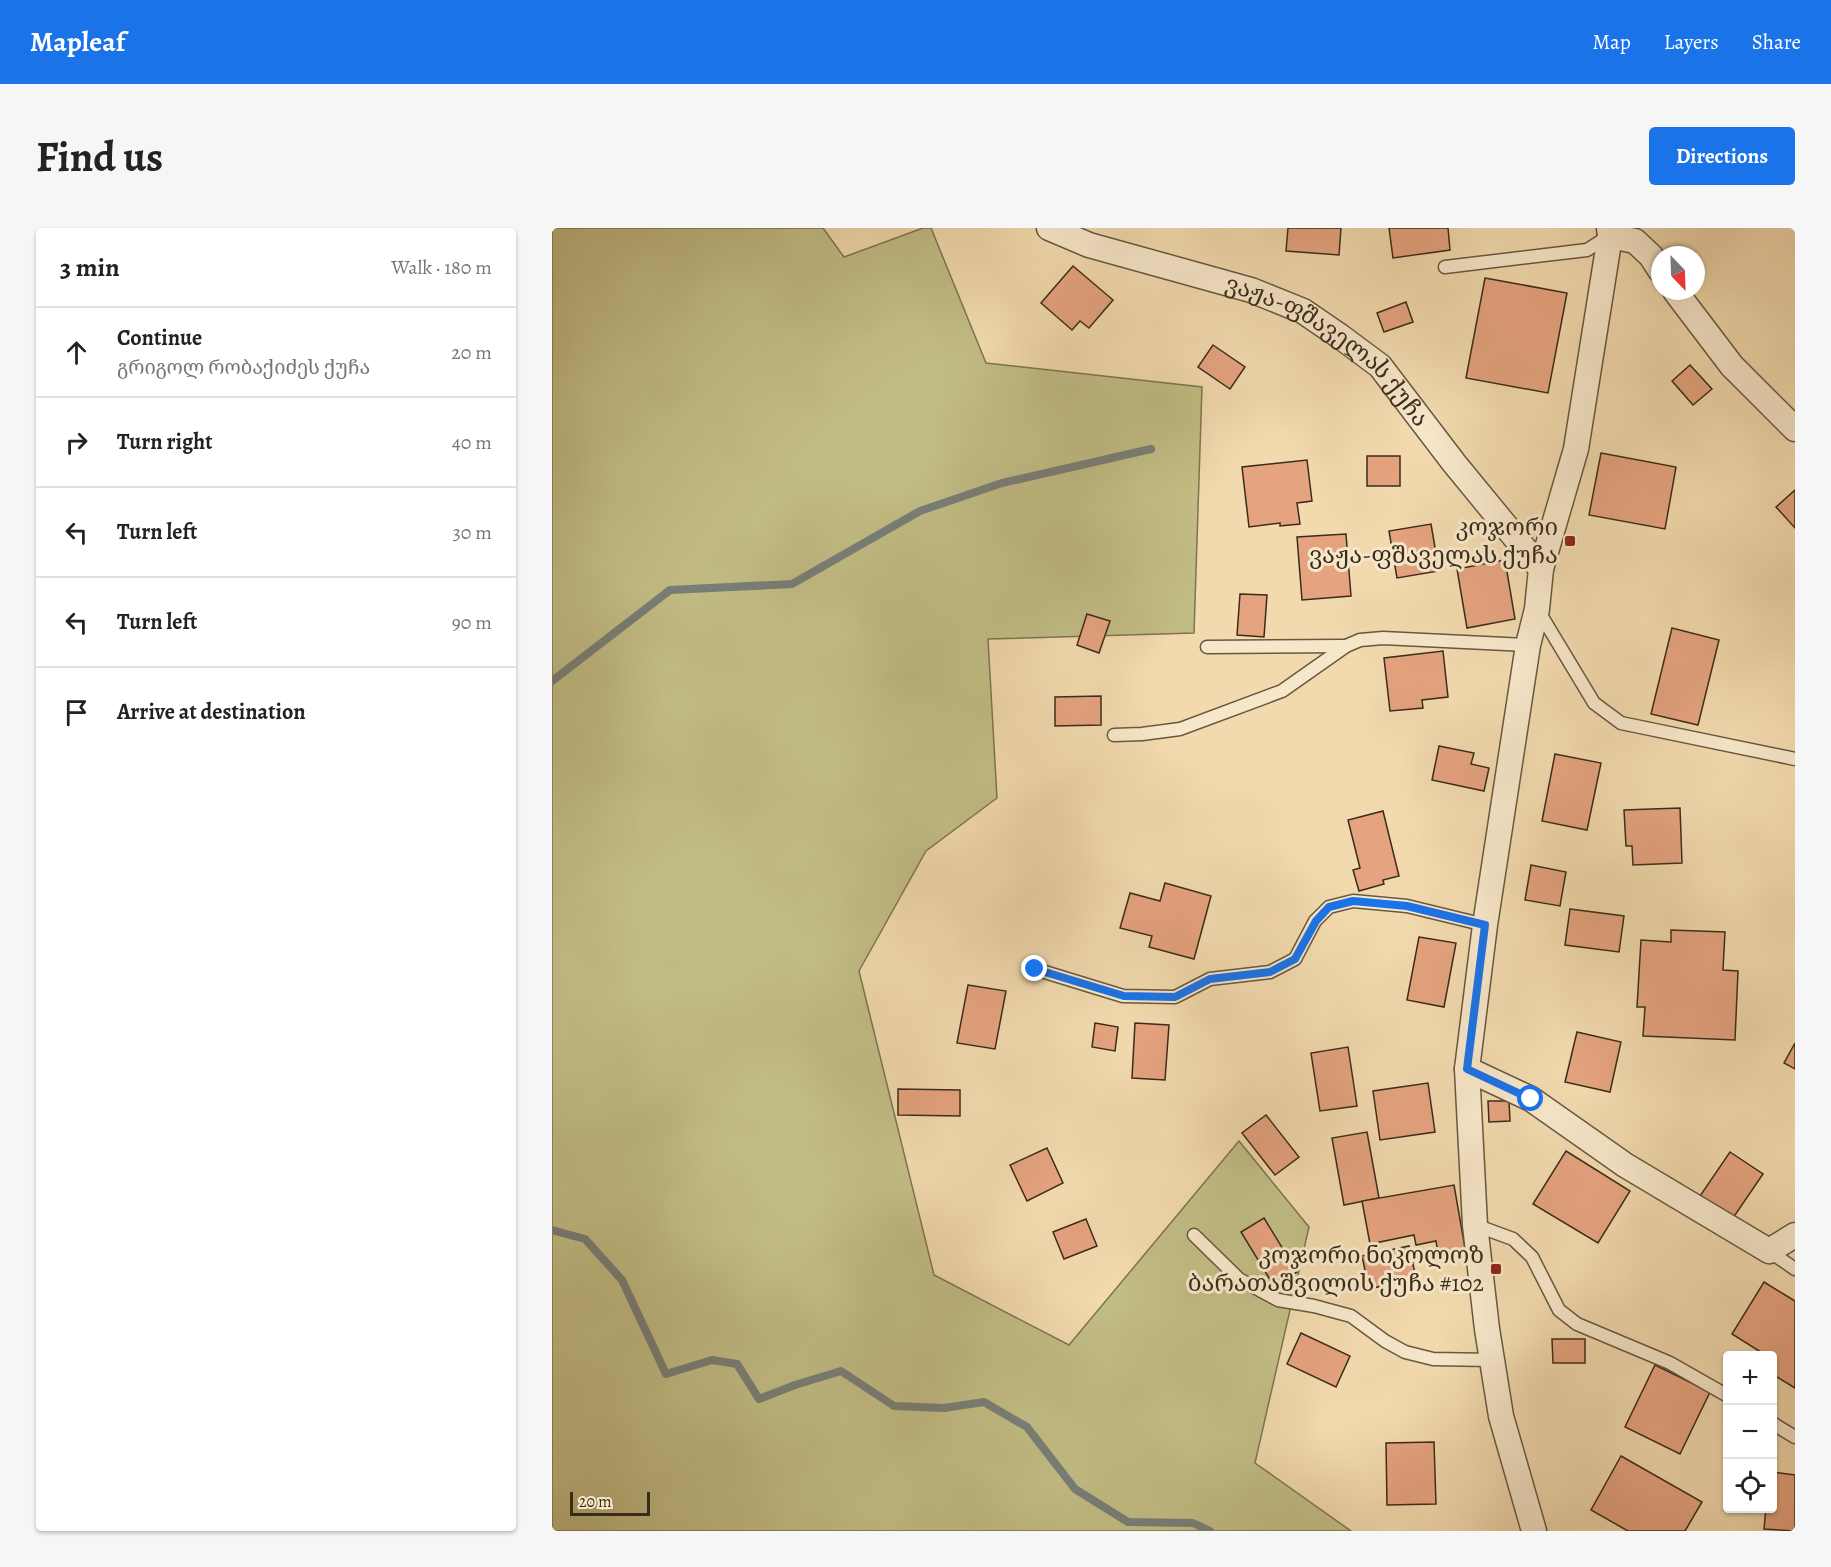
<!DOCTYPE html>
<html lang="en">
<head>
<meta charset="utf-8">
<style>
  :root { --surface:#fff; --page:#f6f6f6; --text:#222; --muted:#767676; --line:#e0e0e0; --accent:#1a73e8 }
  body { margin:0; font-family:Alegreya,"Noto Serif Georgian",serif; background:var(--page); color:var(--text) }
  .controls { position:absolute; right:18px; bottom:18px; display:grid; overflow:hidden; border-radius:6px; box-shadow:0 2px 4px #0004 }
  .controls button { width:54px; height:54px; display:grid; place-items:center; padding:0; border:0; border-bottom:2px solid var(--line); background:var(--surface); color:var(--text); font:30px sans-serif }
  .compass { position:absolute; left:1099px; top:18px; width:54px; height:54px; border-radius:50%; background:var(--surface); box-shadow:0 2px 4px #0004; rotate:157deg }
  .scale { position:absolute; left:18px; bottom:15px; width:80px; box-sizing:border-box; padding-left:6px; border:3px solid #3a2c1a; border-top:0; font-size:16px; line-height:21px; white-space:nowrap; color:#3a2c1a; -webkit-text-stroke:4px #f7e7ca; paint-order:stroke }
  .stop { position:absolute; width:18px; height:18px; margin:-14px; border:4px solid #1a73e8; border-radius:50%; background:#fff }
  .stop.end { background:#1a73e8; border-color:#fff; box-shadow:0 2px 6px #0008 }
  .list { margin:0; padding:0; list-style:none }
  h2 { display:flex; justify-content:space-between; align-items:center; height:78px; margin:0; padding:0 24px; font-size:26px }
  h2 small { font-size:20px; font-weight:400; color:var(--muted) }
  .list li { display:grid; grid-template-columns:39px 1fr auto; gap:18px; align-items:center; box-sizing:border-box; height:90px; padding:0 24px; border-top:2px solid var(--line) }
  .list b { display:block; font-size:22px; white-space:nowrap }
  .list p { margin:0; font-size:20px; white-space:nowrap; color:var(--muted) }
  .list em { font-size:20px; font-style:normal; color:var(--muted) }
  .icon { flex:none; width:33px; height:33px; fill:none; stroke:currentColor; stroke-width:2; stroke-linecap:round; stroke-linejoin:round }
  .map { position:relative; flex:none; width:1243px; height:1303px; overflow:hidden; border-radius:6px }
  header { display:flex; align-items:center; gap:36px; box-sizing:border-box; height:84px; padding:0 30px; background:var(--accent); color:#fff }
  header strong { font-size:28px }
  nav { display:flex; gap:33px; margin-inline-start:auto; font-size:21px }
  .intro { display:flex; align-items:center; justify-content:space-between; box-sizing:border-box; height:144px; padding:0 36px }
  h1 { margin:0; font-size:42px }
  .button { padding:15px 27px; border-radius:6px; background:var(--accent); color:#fff; font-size:21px; font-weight:700 }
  main { display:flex; gap:36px; padding:0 36px }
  aside { flex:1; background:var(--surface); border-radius:6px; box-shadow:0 2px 4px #0004 }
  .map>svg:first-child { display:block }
  .green { fill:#c2bd85; stroke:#7e7450; stroke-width:1.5 }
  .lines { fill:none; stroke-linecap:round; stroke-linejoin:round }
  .stream { stroke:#787f78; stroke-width:8 }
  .building { fill:#e5a37f; stroke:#3a2c1a; stroke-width:1.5 }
  .service-casing { stroke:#68583f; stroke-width:15 }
  .minor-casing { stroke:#68583f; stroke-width:27 }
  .service { stroke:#f7e7ca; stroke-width:12 }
  .minor { stroke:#f7e7ca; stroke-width:24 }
  .route { stroke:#1a73e8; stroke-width:8 }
  .poi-dot { fill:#8f2418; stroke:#f7e7ca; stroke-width:2 }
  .labels { text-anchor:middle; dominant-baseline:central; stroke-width:6; stroke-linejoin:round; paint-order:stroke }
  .street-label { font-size:24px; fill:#3a2c1a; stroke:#f7e7ca }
  .poi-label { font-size:24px; fill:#3a2c1a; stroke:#f7e7ca; text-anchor:end }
</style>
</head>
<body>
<header>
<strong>Mapleaf</strong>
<nav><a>Map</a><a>Layers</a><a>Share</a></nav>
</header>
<div class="intro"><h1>Find us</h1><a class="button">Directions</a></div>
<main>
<aside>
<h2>3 min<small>Walk · 180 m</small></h2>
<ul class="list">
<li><svg class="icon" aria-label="ahead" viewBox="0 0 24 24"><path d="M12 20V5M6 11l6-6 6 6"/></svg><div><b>Continue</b><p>გრიგოლ რობაქიძეს ქუჩა</p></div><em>20 m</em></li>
<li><svg class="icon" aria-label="right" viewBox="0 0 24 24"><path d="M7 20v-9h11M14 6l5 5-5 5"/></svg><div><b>Turn right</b></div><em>40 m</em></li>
<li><svg class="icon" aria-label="left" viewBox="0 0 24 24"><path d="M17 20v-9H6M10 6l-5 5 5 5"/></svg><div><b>Turn left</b></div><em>30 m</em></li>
<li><svg class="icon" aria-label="left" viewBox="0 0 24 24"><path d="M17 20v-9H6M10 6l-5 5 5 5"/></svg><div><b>Turn left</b></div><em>90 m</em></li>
<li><svg class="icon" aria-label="arrive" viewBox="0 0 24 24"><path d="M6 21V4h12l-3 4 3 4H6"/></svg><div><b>Arrive at destination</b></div></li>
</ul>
</aside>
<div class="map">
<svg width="1243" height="1303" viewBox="0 0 1243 1303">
  <rect width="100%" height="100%" fill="#f2daae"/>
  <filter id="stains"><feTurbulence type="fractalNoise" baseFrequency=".00333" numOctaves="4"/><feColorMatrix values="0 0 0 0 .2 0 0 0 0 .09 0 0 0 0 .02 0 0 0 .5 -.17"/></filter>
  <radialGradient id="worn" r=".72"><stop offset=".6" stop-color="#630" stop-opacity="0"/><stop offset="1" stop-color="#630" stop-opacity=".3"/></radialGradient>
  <!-- green -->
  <polygon class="green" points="0,0 271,0 292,29 371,0 379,0 434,135 650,159 642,405 436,411 445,570 374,623 307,743 382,1047 517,1117 687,913 757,999 703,1235 799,1303 0,1303"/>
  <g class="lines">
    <!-- stream -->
    <g class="stream">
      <polyline points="0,453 118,362 240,356 368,283 450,255 599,221"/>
      <polyline points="0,1002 33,1011 70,1052 114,1146 160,1132 185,1136 207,1171 243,1157 289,1143 342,1178 392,1180 432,1174 475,1199 523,1261 576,1294 641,1295 658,1303"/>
    </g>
  </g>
  <!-- building -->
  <g class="building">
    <polygon points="736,0 789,0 787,27 734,23"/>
    <polygon points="837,0 896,0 898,22 841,30"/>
    <polygon points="521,38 561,72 537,100 528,93 520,102 489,75"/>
    <polygon points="933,50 1015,65 996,165 914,150"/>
    <polygon points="854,74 861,94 832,104 825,85"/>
    <polygon points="661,117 693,139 678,161 646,139"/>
    <polygon points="1138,137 1160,161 1141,177 1120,153"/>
    <polygon points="1049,225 1124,239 1113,301 1037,287"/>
    <rect x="815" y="228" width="33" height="30"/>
    <polygon points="755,232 760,273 745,275 748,296 728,298 728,295 697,299 690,239"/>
    <polygon points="1243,262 1243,300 1224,279"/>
    <polygon points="879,296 887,343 845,350 837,303"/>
    <polygon points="794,306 799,368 750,372 745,309"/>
    <polygon points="953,332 963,391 915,400 905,341"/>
    <polygon points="688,366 715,367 712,409 685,407"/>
    <polygon points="535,386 558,393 547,425 525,417"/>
    <polygon points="1120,400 1167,412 1146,497 1099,486"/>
    <polygon points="891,423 896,469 870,472 871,480 838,483 832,430"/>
    <polygon points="549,468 549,497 503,498 503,469"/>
    <polygon points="887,518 922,525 919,536 937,540 932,563 880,552"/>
    <polygon points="1003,526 1049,535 1035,602 990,593"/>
    <polygon points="1128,580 1130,635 1081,637 1080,618 1074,618 1072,582"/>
    <polygon points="831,583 847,648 831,652 832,656 807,663 801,642 808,640 796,592"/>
    <polygon points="979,637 1014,644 1008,678 973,672"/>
    <polygon points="613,655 659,668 642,731 597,719 600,708 568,700 578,665 608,673"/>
    <polygon points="1018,681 1072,688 1067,724 1013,717"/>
    <polygon points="1119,702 1173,704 1171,742 1186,743 1183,812 1091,808 1093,779 1085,779 1089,712 1119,714"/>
    <polygon points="867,709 904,715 892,779 855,772"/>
    <polygon points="416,757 454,763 443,821 405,815"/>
    <polygon points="543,795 566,799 563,823 540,819"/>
    <polygon points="583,795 617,797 613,852 580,850"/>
    <polygon points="1025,804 1069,814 1058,864 1013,854"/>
    <polygon points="1243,815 1243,841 1232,835"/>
    <polygon points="796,819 805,878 768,883 759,825"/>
    <polygon points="876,855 883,904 828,912 821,863"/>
    <polygon points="346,861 408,862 408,888 346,887"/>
    <polygon points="936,873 957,873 958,893 937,894"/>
    <polygon points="714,887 747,929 723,947 690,905"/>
    <polygon points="815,904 827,970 792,977 780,910"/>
    <polygon points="495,920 511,955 475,973 458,937"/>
    <polygon points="1014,923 1078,963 1046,1015 981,976"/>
    <polygon points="1178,924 1211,946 1181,990 1148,968"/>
    <polygon points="902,957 913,1020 886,1025 884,1013 864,1017 862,1007 818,1016 810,973"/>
    <polygon points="712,990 745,1044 722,1058 689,1004"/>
    <polygon points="534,991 545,1018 512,1031 501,1004"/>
    <polygon points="857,1018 864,1050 817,1061 810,1028"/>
    <polygon points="1212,1054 1243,1073 1243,1160 1220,1146 1222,1132 1220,1128 1215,1128 1180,1106"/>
    <polygon points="749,1105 798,1128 784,1159 735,1136"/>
    <polygon points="1000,1111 1033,1111 1033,1135 1001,1135"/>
    <polygon points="1103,1137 1158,1164 1128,1226 1073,1199"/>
    <polygon points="882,1214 884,1276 835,1277 834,1215"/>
    <polygon points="1069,1228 1150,1274 1133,1303 1076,1303 1039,1282"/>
    <polygon points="1220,1244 1243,1247 1243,1303 1212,1301 1214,1280 1220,1280"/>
  </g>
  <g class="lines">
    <defs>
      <g id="service">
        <polyline points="893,39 1035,22 1057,8"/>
        <polyline points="986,382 1042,475 1069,495 1243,531"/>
        <polyline points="655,419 794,418"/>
        <polyline points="562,507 590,506 628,501 730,463 794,418 808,412 831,410 976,417"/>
        <polyline points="483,741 571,768 623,769 658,751 718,744 743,731 763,693 777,679 801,673 855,678 933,697"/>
        <polyline points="923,997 961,1011 980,1029 1007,1082 1025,1096 1118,1135 1176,1168"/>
        <polyline points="642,1007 687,1051 726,1072 762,1078 799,1088 833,1113 853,1124 881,1131 940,1132"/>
        <polyline points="1217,1023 1243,1041"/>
        <polyline points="1220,1195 1243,1209"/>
      </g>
      <g id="minor">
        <path id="s1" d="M497,0l40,17 162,45 52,21 38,26 39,29 74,97 87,106"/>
        <polyline points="1058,8 1083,13 1099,28 1108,42"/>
        <polyline points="1123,63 1180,138 1243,201"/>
        <polyline points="915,841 979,871 1073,937 1217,1023 1243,1007"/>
        <polyline points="982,1303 949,1188 935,1101 923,997 915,841 933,697 976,417 985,381 989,341 1024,221 1058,8 1057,0"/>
      </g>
    </defs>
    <!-- service casing -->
    <use href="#service" class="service-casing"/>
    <!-- minor casing -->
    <use href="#minor" class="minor-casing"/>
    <!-- service -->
    <use href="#service" class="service"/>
    <!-- minor -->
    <use href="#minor" class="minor"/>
  </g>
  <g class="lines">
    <!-- route -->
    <polyline class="route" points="483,741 572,768 623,769 658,751 718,744 743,731 764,693 777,679 801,673 855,678 933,697 915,841 979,871"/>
  </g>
  <!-- markers -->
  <g class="poi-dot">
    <rect x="1012" y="307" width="12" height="12" rx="3"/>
    <rect x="938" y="1035" width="12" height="12" rx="3"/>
  </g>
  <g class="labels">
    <!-- street labels -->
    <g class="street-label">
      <text stroke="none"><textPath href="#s1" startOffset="310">ვაჟა-ფშაველას ქუჩა</textPath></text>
    </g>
    <!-- poi labels -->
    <g class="poi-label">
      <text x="1006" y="299">კოჯორი<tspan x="1006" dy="28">ვაჟა-ფშაველას ქუჩა</tspan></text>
      <text x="932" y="1027">კოჯორი ნიკოლოზ<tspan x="932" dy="28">ბარათაშვილის ქუჩა #102</tspan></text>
    </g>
  </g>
  <rect width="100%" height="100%" filter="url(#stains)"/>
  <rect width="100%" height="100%" fill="url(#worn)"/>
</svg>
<div class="controls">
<button>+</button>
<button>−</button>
<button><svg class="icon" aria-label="locate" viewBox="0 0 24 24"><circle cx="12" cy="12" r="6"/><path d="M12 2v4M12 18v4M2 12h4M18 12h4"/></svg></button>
</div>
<svg class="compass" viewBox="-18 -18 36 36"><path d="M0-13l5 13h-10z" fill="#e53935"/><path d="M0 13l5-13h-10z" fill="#767676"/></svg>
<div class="scale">20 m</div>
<div class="stop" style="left:979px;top:871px"></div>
<div class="stop end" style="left:483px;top:741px"></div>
</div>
</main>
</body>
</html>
